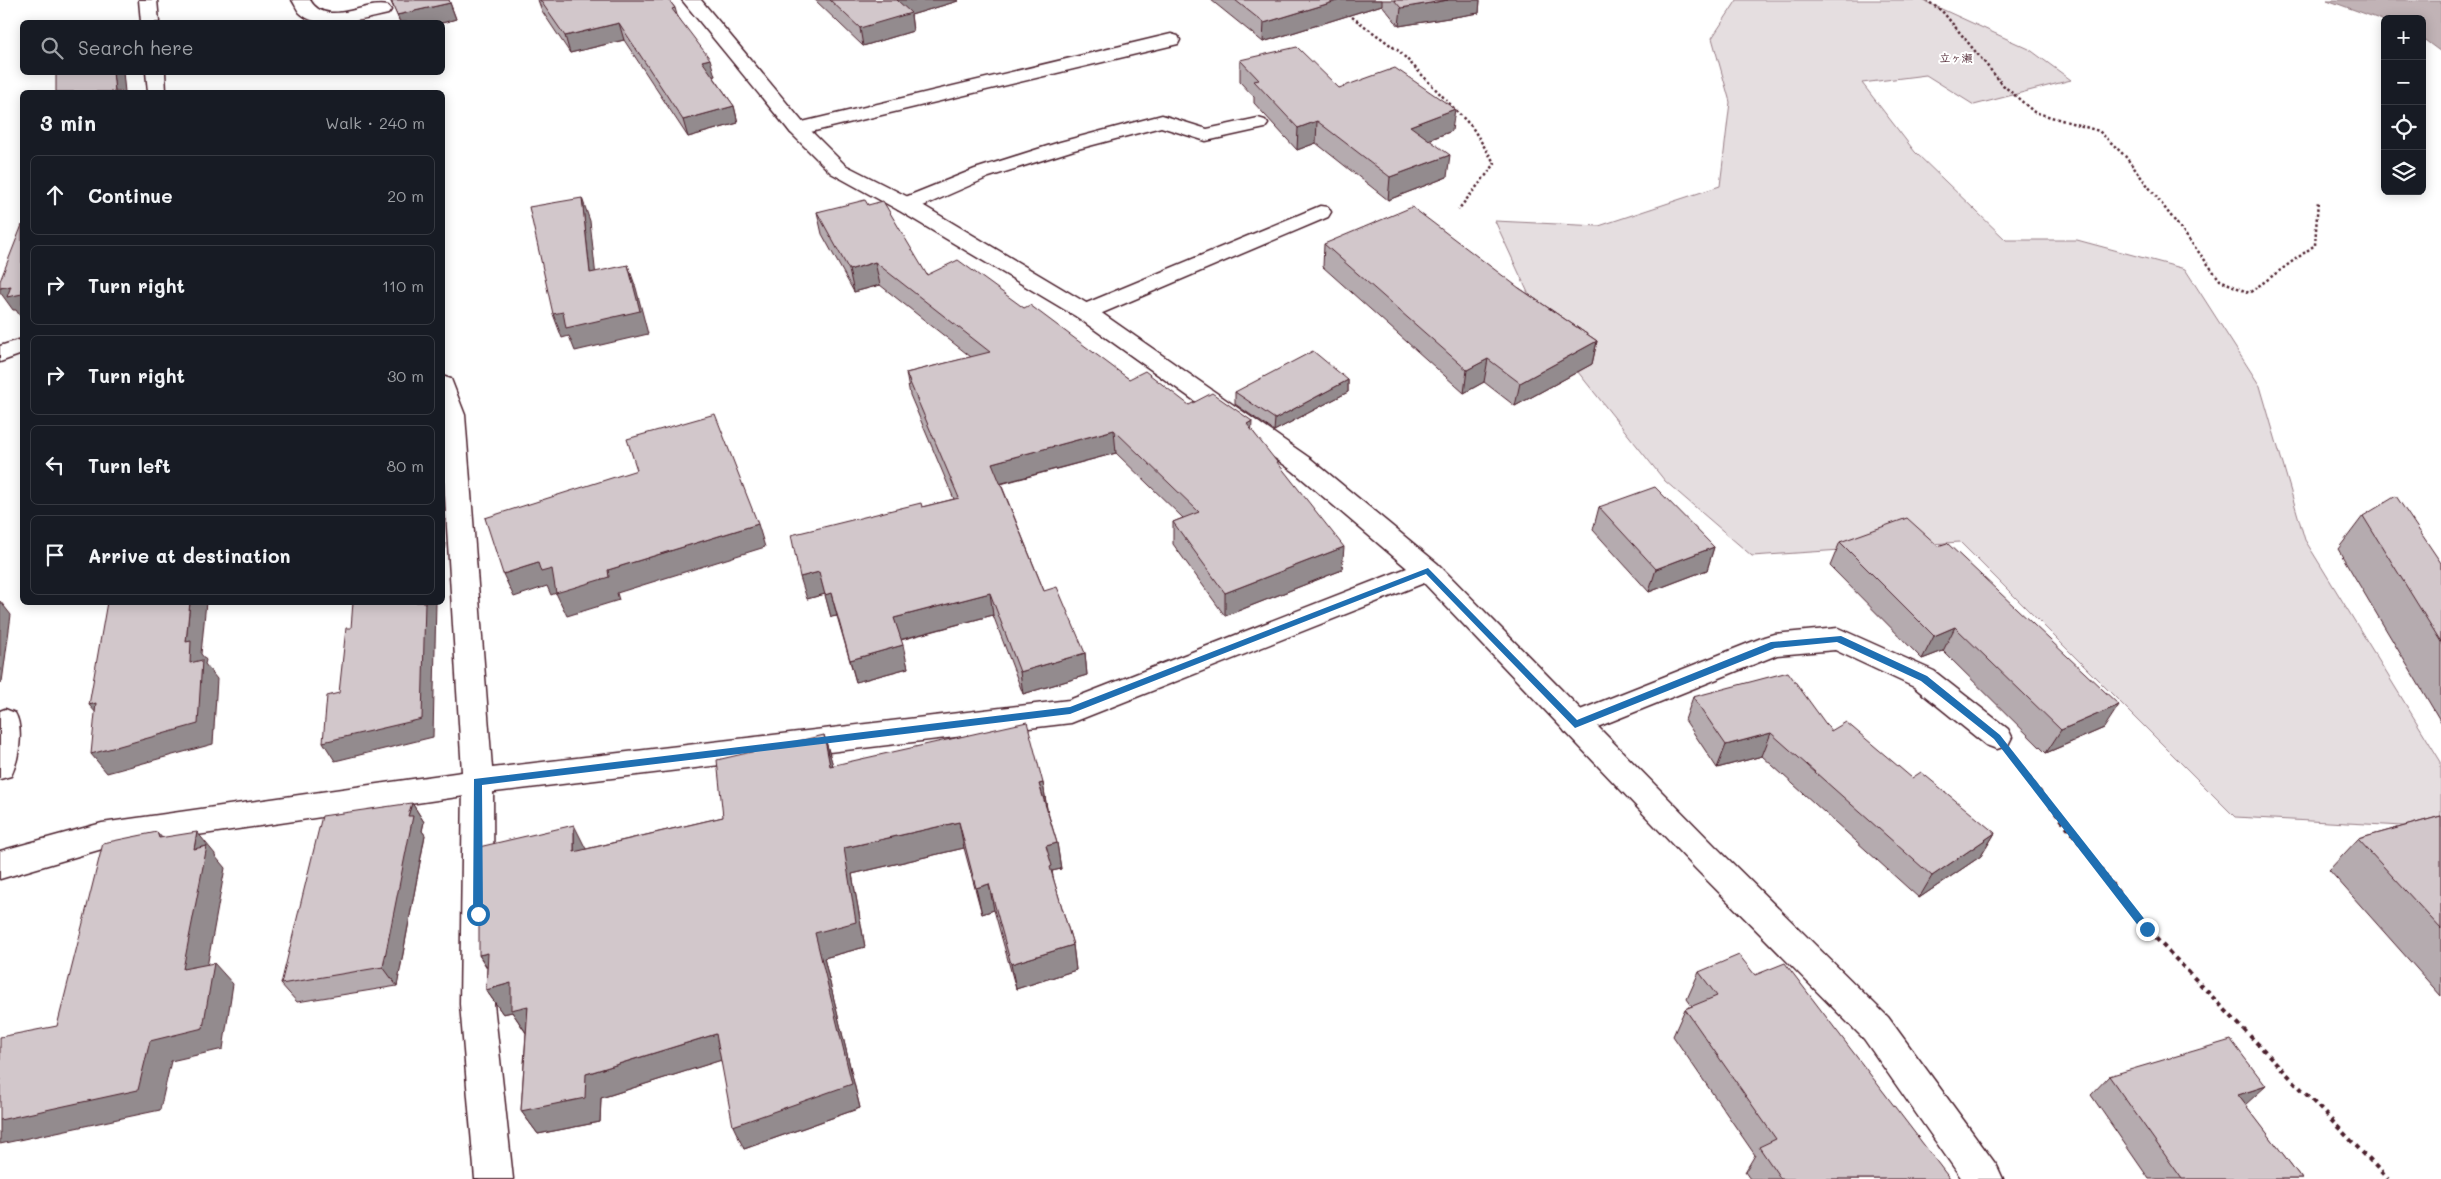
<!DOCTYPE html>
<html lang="en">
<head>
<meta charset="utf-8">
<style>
  :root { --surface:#171b24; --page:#242831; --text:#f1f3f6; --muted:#9ea1a6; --line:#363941 }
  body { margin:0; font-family:Mali,"Klee One",sans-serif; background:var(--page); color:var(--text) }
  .controls { position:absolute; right:15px; top:15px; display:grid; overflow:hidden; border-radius:8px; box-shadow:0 2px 12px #0003 }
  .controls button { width:45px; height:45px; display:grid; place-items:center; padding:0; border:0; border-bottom:1px solid var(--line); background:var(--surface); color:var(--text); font:25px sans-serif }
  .stop { position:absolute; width:15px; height:15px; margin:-11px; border:4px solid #1f6fb2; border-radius:50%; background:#fff }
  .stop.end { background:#1f6fb2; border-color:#fff; box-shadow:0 1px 5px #0008 }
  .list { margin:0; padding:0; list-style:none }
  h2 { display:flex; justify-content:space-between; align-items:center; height:65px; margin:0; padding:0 20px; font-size:21px }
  h2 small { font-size:16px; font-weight:400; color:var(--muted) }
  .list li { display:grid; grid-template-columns:32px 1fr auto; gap:15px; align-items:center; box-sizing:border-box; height:80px; margin:0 10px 10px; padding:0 10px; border:1px solid var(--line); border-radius:8px }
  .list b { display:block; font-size:19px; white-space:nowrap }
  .list em { font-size:16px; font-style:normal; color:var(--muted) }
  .icon { flex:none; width:28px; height:28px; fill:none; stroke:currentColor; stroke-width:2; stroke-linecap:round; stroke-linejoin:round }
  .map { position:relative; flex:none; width:2441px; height:1179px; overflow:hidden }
  .search { position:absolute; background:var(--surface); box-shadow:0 2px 12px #0003; left:20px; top:20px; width:425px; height:55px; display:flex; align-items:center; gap:12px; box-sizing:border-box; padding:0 18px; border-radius:8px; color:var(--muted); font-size:19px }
  .panel { position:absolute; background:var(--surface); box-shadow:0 2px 12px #0003; left:20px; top:90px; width:425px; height:515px; border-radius:8px }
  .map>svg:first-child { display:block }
  .green { fill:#e5dee0; stroke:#987e86 }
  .water { fill:#c1b3b6; stroke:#91787e }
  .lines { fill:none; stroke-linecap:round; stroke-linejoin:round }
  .service-casing { stroke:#4a1f2b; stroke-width:3 }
  .minor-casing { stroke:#4a1f2b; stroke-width:3 }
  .path-far1 { stroke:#4a1f2b; stroke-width:2.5; stroke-dasharray:2.5 2.5; stroke-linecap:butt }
  .path { stroke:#4a1f2b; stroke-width:4; stroke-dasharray:4.5 4.5; stroke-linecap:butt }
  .service { fill:#fff; fill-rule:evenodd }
  .minor { fill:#fff; fill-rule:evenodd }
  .wall { fill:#b5abaf; stroke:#4a1f2b }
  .shaded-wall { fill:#938b8e; stroke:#4a1f2b }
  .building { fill:#d2c7cb; stroke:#4a1f2b }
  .route { fill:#1f6fb2 }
  .labels { text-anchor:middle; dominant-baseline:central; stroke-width:4; stroke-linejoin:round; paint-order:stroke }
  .far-neighbourhood-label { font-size:11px; font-weight:bold; fill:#4a1f2b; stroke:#fff }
</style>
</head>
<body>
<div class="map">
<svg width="2441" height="1179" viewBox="0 0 2441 1179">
  <rect width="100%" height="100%" fill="#fff"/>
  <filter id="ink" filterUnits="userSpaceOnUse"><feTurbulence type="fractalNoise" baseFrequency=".02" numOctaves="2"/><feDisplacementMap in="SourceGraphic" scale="10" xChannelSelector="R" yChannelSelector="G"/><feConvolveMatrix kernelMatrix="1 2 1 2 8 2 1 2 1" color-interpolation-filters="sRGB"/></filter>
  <g filter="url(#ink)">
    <!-- green -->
    <polygon class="green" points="1737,0 1922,0 2029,49 2071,80 1974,105 1926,75 1862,83 1915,152 2006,240 2077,240 2185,269 2260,386 2305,540 2441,762 2441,828 2235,817 1960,542 1752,556 1665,481 1546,332 1495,221 1599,226 1720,186 1730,102 1712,38"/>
    <!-- water -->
    <polygon class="water" points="2327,0 2441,0 2441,52 2422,38 2422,19 2385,19 2385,21"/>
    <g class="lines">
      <defs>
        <g id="service">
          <path d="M292,0h18c17,29 54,0 78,6l3,4 -3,4c-22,5 -69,18 -88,-1 -3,-3 -5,-9 -8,-13z"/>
          <polygon points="1171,34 1178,36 1180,40 1178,44 798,135 791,133 788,129 791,125 798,123"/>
          <polygon points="1162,115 1207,129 1258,118 1265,120 1268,124 1265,128 1206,141 1161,127 1074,150 989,177 914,210 906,211 898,210 895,205 898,200 975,169 1060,142"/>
          <polygon points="1320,206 1328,207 1331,212 1328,217 1093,317 1085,319 1077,317 1074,312 1077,307"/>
          <polygon points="1838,628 1934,671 2008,729 2012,737 2008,745 1997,749 1986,745 1914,687 1835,650 1777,655 1575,736 1565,732 1560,724 1565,716 1764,637 1774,634"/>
          <path d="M5,709l10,4c9,15 4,47 -4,63l-11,3v-68z"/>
          <polygon points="478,770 489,773 493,782 494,1004 513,1179 475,1179 460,1004 463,782 467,773"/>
        </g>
        <g id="minor">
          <polygon points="139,0 157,0 159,22 141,22"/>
          <polygon points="682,0 701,0 805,125 845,165 914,200 1093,307 1311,459 1438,564 1716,847 1888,1017 1997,1166 2003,1179 1962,1179 1864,1039 1694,867 1424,583 1071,723 478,794 102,849 0,879 0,851 102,823 462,772 442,446 442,376 451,379 465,415 492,768 1069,700 1407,568 1293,471 1077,317 898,210 831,173 791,133"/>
          <polygon points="146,72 165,72 166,92 148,92"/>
          <polygon points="22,339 22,354 0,362 0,346"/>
        </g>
      </defs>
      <!-- service casing -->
      <use href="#service" class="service-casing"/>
      <!-- minor casing -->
      <use href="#minor" class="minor-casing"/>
      <!-- path-far1 -->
      <g class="path-far1">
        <polyline points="1926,0 1942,11 2003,85 2034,112 2099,131 2125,156 2220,280 2249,293 2315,245 2318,200"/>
        <polyline points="1348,14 1400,52 1472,127 1495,164 1458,210"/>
      </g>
      <!-- path -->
      <polyline class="path" points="2022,769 2147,929 2388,1179"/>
      <!-- service -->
      <use href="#service" class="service"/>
      <!-- minor -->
      <use href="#minor" class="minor"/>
    </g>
    <!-- wall -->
    <g class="wall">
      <polygon points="390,0 449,0 456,19 442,23 400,22"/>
      <polygon points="538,0 669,0 675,8 677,15 715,76 713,76 734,106 738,123 688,137 624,40 570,53 542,11"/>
      <polygon points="815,0 958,0 958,1 911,15 913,31 863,46"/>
      <polygon points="1211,0 1480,0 1479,13 1399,26 1382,5 1263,42"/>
      <polygon points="1240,60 1339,88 1452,131 1429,140 1447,177 1388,200 1316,143 1297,150 1254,103 1254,97 1240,82"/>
      <polygon points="868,205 927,275 1024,308 1129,379 1189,405 1252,430 1342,570 1225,616 1173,544 1173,522 1183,518 1116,453 1001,484 1044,591 1085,653 1087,675 1023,694 993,615 901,640 908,668 856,682 837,616 831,617 825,594 807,599 922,507 954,499 910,395 906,373 971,357 880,285 854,292 822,234 817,212"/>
      <polygon points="1324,244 1519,288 1597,341 1592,364 1515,406 1484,382 1464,393 1323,267"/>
      <polygon points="1348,380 1348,392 1274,431 1235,404 1235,392"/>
      <polygon points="1599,507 1714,547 1707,570 1649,592 1593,530"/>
      <polygon points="2363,516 2441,563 2441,722 2338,549"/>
      <polygon points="1840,542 1938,546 2104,728 2046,753 1943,651 1922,659 1830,566"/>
      <polygon points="1693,697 1831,731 1912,778 1995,833 1981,856 1919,898 1762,756 1717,768 1685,720"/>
      <polygon points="824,735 833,766 1043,783 1047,809 1057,843 1061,869 1052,871 1054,881 1073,945 1076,970 1016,989 994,910 982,914 964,848 852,874 865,947 824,958 860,1108 744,1149 721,1060 601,1098 600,1122 538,1134 521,1111 526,1033 512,1012 503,1014 486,990 487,968 479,955 586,849 723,817"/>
      <polygon points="412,803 424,822 422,831 425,835 397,986 297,1002 281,984"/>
      <polygon points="2441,816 2441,996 2329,870 2358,839"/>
      <polygon points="1699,972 1755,975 1950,1179 1750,1179 1745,1172 1755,1155 1673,1036 1685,1009 1692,1006 1687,999"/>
      <polygon points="2109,1076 2245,1105 2302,1179 2149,1179 2091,1095"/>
    </g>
    <!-- shaded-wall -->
    <g class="shaded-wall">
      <polygon points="897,0 958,0 958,1 911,15 913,31 863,46 860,28"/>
      <polygon points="1340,0 1382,0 1382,5 1263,42 1264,23"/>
      <polygon points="1448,0 1480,0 1479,13 1399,26 1401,8"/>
      <polygon points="450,3 456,19 442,23 400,22 397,15"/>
      <polygon points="619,23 624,40 570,53 565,36"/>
      <polygon points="710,59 715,76 706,78 702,61"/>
      <polygon points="113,72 123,72 125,92 115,92"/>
      <polygon points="734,106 738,123 688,137 683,120"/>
      <polygon points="1455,109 1452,131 1407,148 1410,126"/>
      <polygon points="1317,121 1316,143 1297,150 1298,128"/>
      <polygon points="1450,155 1447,177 1388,200 1390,177"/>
      <polygon points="582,198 590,221 598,296 590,273"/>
      <polygon points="875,262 880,285 854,292 849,270"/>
      <polygon points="628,265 636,288 648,334 575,351 569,336 562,338 553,314"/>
      <polygon points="11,286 22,294 22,319 16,310 13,310 0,292 0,288"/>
      <polygon points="1597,341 1592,364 1515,406 1520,383"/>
      <polygon points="1488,359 1484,382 1464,393 1467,370"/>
      <polygon points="1348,380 1348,392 1274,431 1275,419"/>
      <polygon points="1252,421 1251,444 1247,424"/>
      <polygon points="1114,430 1116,453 995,485 992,463"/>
      <polygon points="758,524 765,547 617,593 619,600 567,616 556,593 551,595 547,586 514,597 503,574 538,563 552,569 608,570"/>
      <polygon points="1344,547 1342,570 1225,616 1225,593"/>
      <polygon points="1714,547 1707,570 1649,592 1656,569"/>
      <polygon points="819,572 825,594 807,599 800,577"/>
      <polygon points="831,593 837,616 831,617 825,595"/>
      <polygon points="990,593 993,615 899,640 894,618"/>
      <polygon points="0,601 11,615 2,682 0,683"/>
      <polygon points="190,602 206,602 201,654 206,660 205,664 217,679 213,744 107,773 91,754 186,642"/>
      <polygon points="425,602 436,602 433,737 335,761 323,742"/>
      <polygon points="1955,627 1943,651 1922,659 1934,636"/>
      <polygon points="903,645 908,668 856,682 850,660"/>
      <polygon points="1085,653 1087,675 1023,694 1020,672"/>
      <polygon points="96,703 106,724 89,705"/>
      <polygon points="2119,705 2104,728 2046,753 2061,730"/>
      <polygon points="1771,733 1762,756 1717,768 1726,745"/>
      <polygon points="824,735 832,762 838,793 830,766"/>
      <polygon points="1043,783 1047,809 1039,784"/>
      <polygon points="412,803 424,822 422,831 425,835 397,986 383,967 408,816"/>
      <polygon points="959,822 964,848 852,874 865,947 824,958 860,1108 744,1149 733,1126 844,848"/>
      <polygon points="574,825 587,851 574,852"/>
      <polygon points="157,832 176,854 159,838"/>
      <polygon points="197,832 215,854 215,856 225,868 203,989 183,969 194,849"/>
      <polygon points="1995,833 1981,856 1919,898 1932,876"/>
      <polygon points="1057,843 1061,869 1052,871 1055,892 1053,893 1046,846"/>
      <polygon points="989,884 994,910 982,914 976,888"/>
      <polygon points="1073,945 1076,970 1016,989 1011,964"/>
      <polygon points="488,953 496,980 479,955"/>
      <polygon points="214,963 233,984 223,1049 171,1061 160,1110 0,1144 0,1120"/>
      <polygon points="511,983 528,1006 527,1034 512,1012 503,1014 486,990"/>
      <polygon points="716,1034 728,1058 601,1098 600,1122 538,1134 521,1111 586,1074"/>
      <polygon points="2266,1086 2245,1105 2238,1095"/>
    </g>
    <!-- building -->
    <g class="building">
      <polygon points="391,0 449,0 450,3 397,15"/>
      <polygon points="540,0 669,0 675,8 672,9 710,59 702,61 734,106 683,120 619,23 565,36"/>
      <polygon points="830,0 898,0 897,0 911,13 860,28"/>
      <polygon points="1235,0 1340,0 1264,23"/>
      <polygon points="1394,0 1448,0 1401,8"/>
      <polygon points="1297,47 1339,88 1395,68 1455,109 1410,126 1450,155 1390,177 1317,121 1298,128 1254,81 1259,80 1240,60"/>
      <polygon points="56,72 113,72 115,92 56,92"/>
      <polygon points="582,198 590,273 628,265 640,311 566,328 563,312 553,314 529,207"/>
      <polygon points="865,200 868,205 883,201 927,275 958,260 1024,308 1030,305 1129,379 1145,371 1189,405 1212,393 1252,421 1247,424 1344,547 1225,593 1173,522 1199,512 1114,430 992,463 1044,591 1057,587 1085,653 1020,672 990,593 894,618 903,645 850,660 831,593 825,595 819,572 800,577 791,535 921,503 922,507 959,498 906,373 990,352 875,262 849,270 817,212"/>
      <polygon points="1412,207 1519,288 1597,341 1520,383 1488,359 1467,370 1324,244"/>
      <polygon points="22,225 22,294 7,297 11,286 0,288 0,281"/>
      <polygon points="1313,351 1348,380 1275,419 1235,392"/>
      <polygon points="715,414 758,524 608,570 609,577 556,593 552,569 541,572 538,563 503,574 485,518 637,470 627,439"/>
      <polygon points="1655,487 1714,547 1656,569 1599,507"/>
      <polygon points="2396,496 2441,563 2441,642 2363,516"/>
      <polygon points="1907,518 1938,546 1947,543 2119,705 2061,730 1955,627 1934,636 1840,542"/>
      <polygon points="107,602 190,602 186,642 191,641 190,663 202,660 198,724 91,754 96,703 89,705"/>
      <polygon points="353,602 425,602 422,719 323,742 327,696 339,693 346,628 351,628"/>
      <polygon points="1788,672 1831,731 1846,722 1912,778 1921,772 1995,833 1932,876 1771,733 1726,745 1693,697"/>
      <polygon points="1027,722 1043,783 1039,784 1057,843 1046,846 1052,866 1050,867 1073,945 1011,964 989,884 976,888 959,822 844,848 856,922 815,933 852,1084 733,1126 716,1034 586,1074 585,1098 521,1111 528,1006 511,1010 511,983 486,990 488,953 479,955 479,847 574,825 574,852 723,817 717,760 824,735 830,766"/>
      <polygon points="412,803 408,816 413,816 383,967 281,984 322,816"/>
      <polygon points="2441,816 2441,929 2358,839"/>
      <polygon points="157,832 159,838 197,832 194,849 207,846 183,969 214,963 203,1028 150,1041 138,1090 0,1120 0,1037 57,1026 103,843"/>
      <polygon points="1739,955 1755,975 1785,963 1950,1179 1781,1179 1759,1147 1776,1139 1685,1009 1717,996 1699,972"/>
      <polygon points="2231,1040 2266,1086 2238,1095 2302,1179 2182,1179 2109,1076"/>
    </g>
  </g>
  <!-- route -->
  <polygon class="route" points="1428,568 1577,720 1771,642 1841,636 1927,676 2000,735 2150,926 2150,932 2143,932 1994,739 1921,681 1837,642 1775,648 1575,728 1426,574 1070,714 482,785 483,914 478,919 473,914 474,779 1070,707"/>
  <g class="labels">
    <!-- far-neighbourhood labels -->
    <g class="far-neighbourhood-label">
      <text x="1956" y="57">立ヶ瀬</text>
    </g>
  </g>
</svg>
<div class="controls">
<button>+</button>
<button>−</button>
<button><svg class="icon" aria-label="locate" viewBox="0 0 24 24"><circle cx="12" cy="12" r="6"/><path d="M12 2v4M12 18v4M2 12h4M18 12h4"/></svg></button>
<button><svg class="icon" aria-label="layers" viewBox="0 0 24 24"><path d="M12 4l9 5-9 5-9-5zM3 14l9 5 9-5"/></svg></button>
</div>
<div class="stop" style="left:478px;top:914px"></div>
<div class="stop end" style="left:2147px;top:929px"></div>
<div class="search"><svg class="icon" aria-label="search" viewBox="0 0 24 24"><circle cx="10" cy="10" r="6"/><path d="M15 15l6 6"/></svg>Search here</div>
<section class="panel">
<h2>3 min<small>Walk · 240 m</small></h2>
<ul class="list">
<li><svg class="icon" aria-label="ahead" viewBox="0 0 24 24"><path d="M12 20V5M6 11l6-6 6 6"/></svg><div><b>Continue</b></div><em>20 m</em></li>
<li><svg class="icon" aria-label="right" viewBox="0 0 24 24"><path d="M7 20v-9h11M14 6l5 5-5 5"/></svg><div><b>Turn right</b></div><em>110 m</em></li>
<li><svg class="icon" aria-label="right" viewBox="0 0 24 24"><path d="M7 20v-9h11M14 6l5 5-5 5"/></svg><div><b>Turn right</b></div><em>30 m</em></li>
<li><svg class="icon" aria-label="left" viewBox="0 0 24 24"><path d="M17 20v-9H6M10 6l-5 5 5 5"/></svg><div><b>Turn left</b></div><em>80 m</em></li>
<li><svg class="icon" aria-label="arrive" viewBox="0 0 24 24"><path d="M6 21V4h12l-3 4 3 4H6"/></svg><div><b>Arrive at destination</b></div></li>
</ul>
</section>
</div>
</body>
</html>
